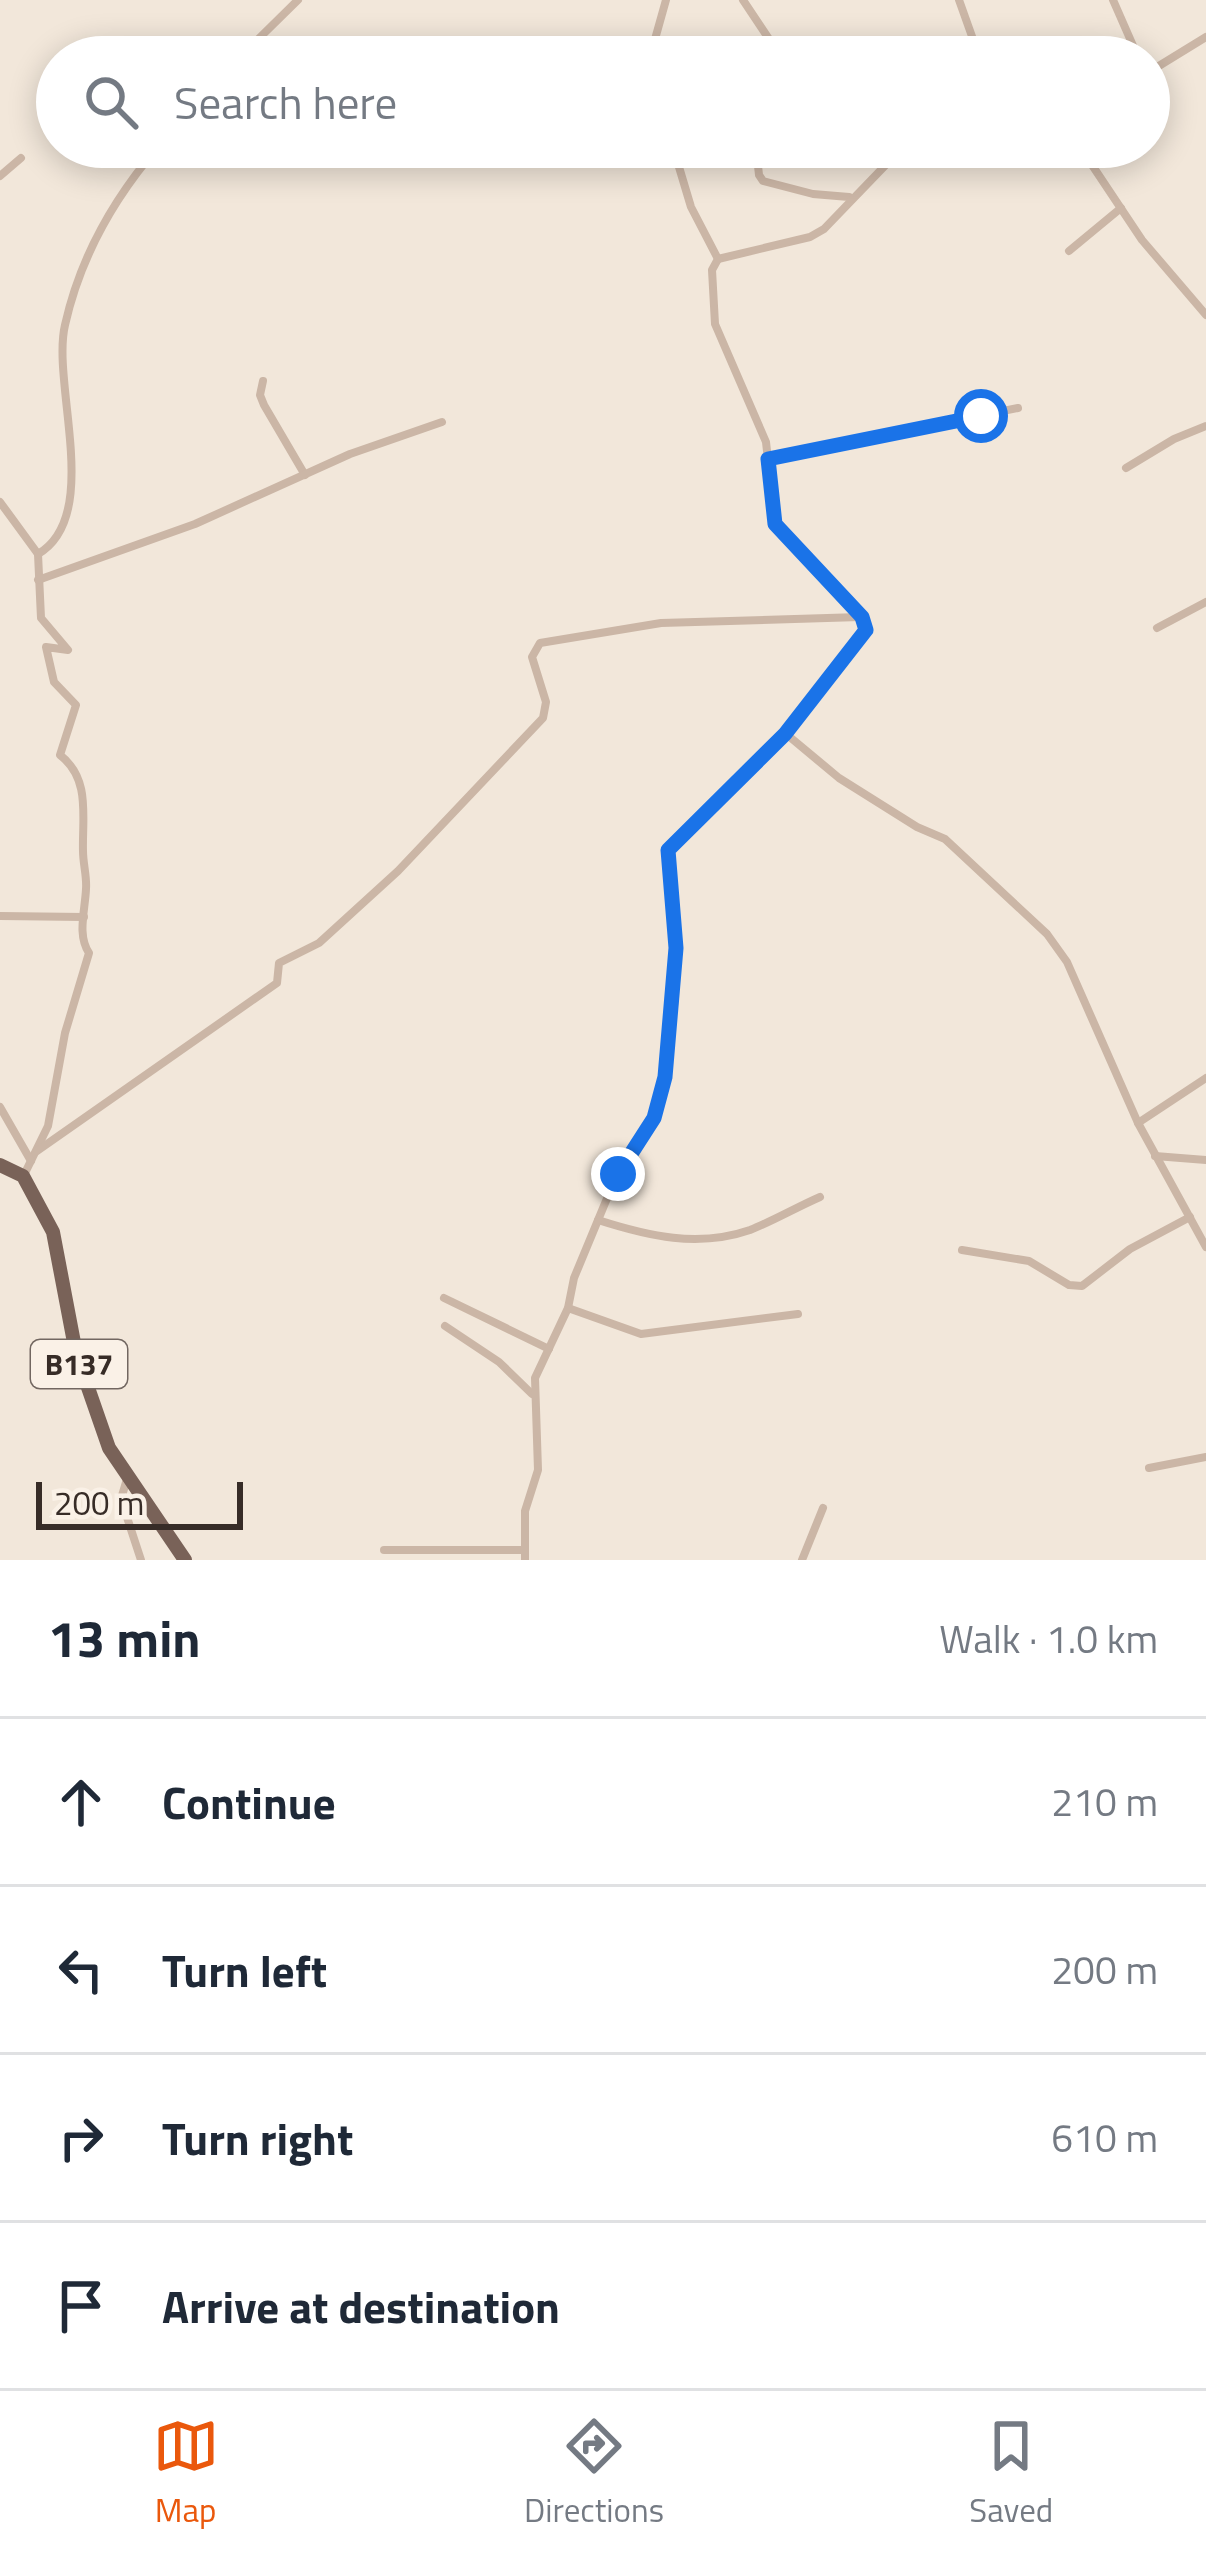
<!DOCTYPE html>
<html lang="en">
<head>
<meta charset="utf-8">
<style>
  :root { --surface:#fff; --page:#f2f2f3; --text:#1f2937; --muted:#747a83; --line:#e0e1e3; --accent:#ea580c }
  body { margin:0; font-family:"Titillium Web",sans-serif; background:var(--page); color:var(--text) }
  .scale { position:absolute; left:36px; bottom:30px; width:207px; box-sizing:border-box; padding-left:12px; border:6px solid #372c27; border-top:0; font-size:33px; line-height:42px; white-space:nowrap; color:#372c27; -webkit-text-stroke:9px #faf1e7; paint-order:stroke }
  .stop { position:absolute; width:36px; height:36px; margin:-27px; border:9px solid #1a73e8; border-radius:50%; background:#fff }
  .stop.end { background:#1a73e8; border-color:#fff; box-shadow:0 3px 12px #0008 }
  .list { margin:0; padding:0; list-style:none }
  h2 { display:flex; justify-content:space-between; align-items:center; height:156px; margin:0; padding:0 48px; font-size:51px }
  h2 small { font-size:39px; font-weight:400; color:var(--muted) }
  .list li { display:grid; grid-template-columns:78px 1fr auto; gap:36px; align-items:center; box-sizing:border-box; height:168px; padding:0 48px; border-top:3px solid var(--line) }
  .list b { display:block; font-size:45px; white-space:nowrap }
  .list em { font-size:39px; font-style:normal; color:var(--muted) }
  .icon { flex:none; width:66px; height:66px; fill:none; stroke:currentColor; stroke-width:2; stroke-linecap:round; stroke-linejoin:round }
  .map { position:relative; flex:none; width:1206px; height:1560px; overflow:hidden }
  .search { position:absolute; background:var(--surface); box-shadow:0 6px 30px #0003; left:36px; right:36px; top:36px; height:132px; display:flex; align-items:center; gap:30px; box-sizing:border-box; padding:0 42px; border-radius:66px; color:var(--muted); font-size:45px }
  .sheet { height:828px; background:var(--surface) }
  nav { display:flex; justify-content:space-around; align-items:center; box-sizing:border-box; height:168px; border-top:3px solid var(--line); background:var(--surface); font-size:33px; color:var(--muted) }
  nav a { display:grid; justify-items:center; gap:6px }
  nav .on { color:var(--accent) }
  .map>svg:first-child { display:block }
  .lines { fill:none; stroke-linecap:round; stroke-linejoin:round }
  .street { stroke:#cbb6a6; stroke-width:8 }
  .primary { stroke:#796258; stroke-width:14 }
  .route { stroke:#1a73e8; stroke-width:15 }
  .labels { text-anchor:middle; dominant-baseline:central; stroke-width:9; stroke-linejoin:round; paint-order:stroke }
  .shield { fill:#faf1e7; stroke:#726761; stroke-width:3 }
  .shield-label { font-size:30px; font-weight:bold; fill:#372c27 }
</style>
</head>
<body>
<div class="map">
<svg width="1206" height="1560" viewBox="0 0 1206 1560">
  <rect width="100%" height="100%" fill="#f2e7da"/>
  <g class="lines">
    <!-- street -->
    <g class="street">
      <polyline points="743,0 781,57"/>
      <polyline points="959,0 974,42 991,57"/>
      <polyline points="1113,0 1138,57"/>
      <polyline points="240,57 298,0"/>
      <polyline points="650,57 666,0"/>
      <polyline points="1149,72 1206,37"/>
      <polyline points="673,147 691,207 718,259"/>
      <polyline points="756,147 759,175 763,181 813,194 849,197"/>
      <polyline points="1080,147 1142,240 1206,315"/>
      <polyline points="0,176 21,158"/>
      <polyline points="1069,251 1121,208"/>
      <polyline points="718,259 810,237 824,229 903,147"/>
      <polyline points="263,381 260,395 264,405 305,475"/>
      <polyline points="768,459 1018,408"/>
      <polyline points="1126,468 1174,439 1206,426"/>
      <path d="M0,502l38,52 3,64 27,32 -22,-3 8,35 22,23 -16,50c31,24 22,62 23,96 0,13 4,25 3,38 -1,22 -9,46 3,64l-24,80 -17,93 -24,49"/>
      <path d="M38,554c65,-38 13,-170 27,-229 15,-67 49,-127 93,-178"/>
      <polyline points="38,580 195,524 350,454 442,422"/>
      <polyline points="1157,628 1206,602"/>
      <polyline points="785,733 839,778 917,827 945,839 1047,934 1067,962 1138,1123 1206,1247"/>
      <polyline points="0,916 84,917"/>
      <polyline points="0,1107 31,1161"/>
      <polyline points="1138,1123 1206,1078"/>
      <polyline points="37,1151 277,983 279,963 319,943 398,871 543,718 546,702 532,657 540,643 661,623 860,617"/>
      <polyline points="1155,1156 1206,1160"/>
      <path d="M598,1220c50,16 100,28 152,10 23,-9 47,-23 70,-33"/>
      <polyline points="962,1250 1029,1261 1069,1285 1082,1286 1130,1249 1190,1217"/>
      <polyline points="444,1298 549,1349"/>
      <polyline points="568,1308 641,1334 798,1314"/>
      <polyline points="445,1326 499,1362 532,1394"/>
      <polyline points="1149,1468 1206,1457"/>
      <polyline points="127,1479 121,1499 141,1560"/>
      <polyline points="384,1550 523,1550"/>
      <polyline points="525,1560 525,1511 538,1470 535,1378 568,1308 574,1278 608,1196 654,1118 662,1095 675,999 676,948 666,855 785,733 866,630 862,617 775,524 766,442 715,324 712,270 718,259"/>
      <polyline points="802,1560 823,1508"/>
    </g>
    <!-- primary -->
    <polyline class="primary" points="0,1165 23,1176 53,1232 76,1353 109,1448 185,1560"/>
  </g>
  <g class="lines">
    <!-- route -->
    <polyline class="route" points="618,1174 654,1118 665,1077 676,948 668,850 785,734 866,630 862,617 775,524 768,459 981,416"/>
  </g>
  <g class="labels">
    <!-- shield labels -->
    <rect class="shield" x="31" y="1340" width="96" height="48" rx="9"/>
    <g class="shield-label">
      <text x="79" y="1364">B137</text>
    </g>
  </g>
</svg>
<div class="scale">200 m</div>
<div class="stop" style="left:981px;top:416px"></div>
<div class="stop end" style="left:618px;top:1174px"></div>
<div class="search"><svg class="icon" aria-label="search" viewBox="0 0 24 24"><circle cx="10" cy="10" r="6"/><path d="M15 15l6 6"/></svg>Search here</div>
</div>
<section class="sheet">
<h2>13 min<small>Walk · 1.0 km</small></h2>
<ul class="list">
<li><svg class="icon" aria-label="ahead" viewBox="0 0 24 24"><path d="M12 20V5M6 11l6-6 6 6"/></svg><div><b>Continue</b></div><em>210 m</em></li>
<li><svg class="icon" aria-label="left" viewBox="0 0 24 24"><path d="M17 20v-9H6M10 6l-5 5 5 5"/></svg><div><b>Turn left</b></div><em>200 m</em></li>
<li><svg class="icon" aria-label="right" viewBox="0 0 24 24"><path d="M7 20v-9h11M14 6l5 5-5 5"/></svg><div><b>Turn right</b></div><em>610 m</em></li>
<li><svg class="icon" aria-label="arrive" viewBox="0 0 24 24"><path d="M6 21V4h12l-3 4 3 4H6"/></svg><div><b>Arrive at destination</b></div></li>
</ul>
</section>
<nav>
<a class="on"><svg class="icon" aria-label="map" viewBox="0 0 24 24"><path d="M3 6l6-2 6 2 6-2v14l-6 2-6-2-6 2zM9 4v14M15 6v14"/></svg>Map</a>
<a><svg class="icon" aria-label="directions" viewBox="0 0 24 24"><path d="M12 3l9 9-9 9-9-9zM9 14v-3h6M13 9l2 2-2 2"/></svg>Directions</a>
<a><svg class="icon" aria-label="saved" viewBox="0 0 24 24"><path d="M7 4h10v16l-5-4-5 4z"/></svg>Saved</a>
</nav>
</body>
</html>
